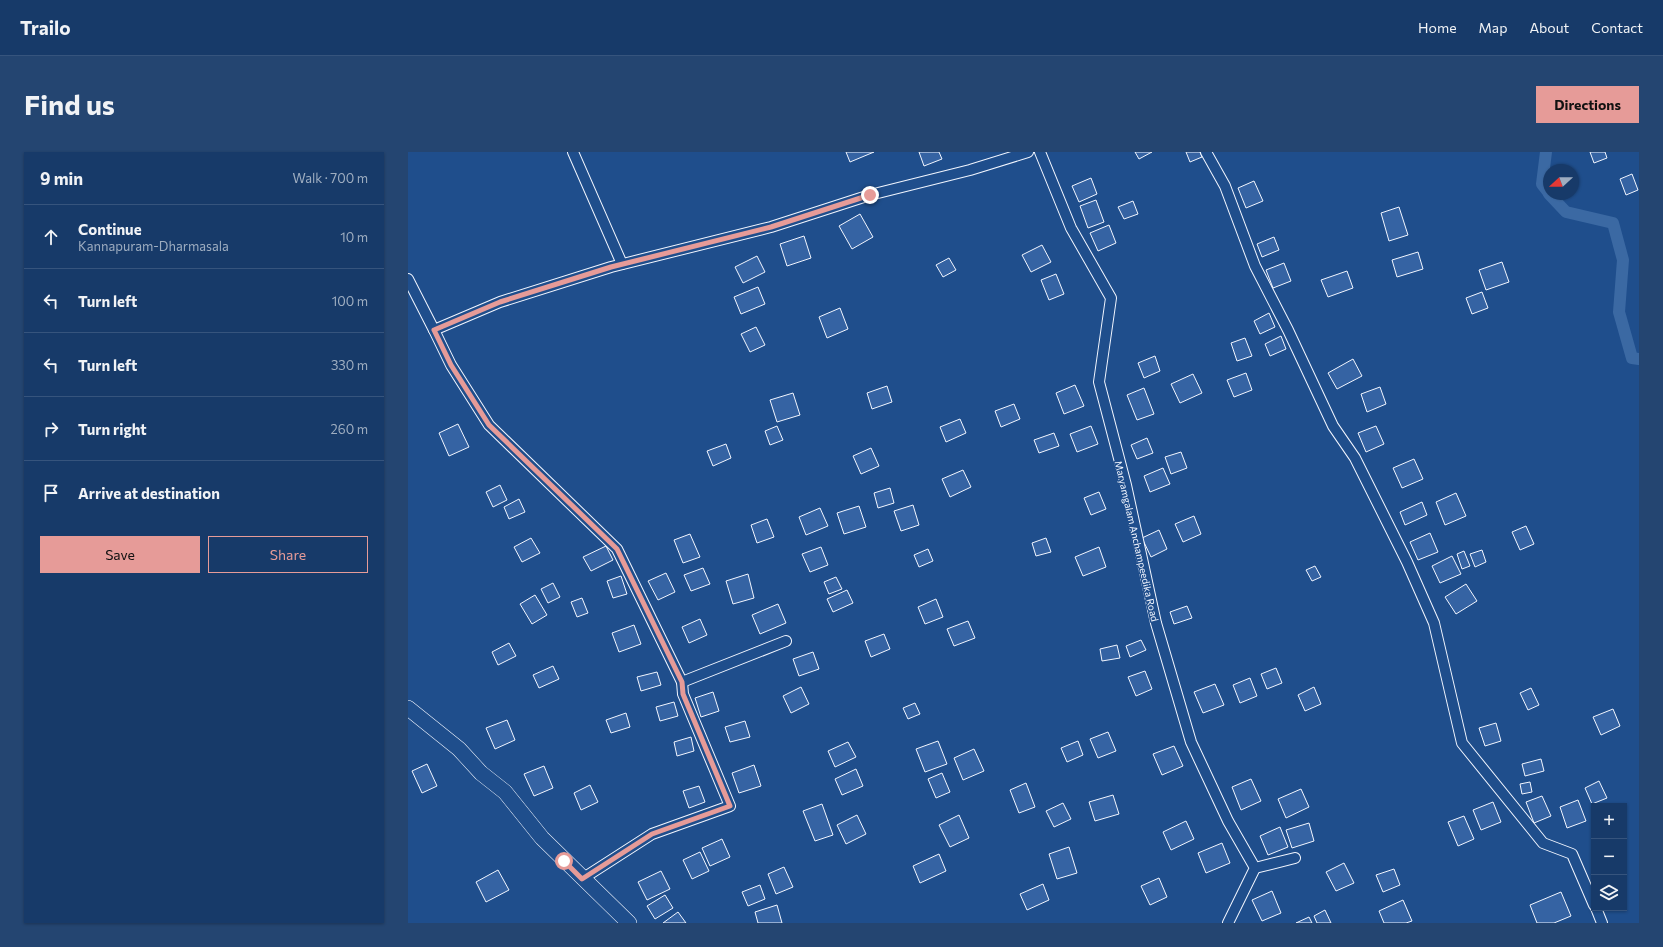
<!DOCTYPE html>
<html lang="en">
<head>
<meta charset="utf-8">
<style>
  :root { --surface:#173a69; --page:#244571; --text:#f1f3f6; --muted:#9eadc0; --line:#36547d; --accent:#e69b98 }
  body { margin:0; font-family:Commissioner,sans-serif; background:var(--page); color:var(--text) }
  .controls { position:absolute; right:12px; bottom:12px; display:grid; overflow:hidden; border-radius:0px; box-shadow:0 1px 3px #0004 }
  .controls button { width:36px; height:36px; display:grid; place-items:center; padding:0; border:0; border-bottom:1px solid var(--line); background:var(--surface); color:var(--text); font:20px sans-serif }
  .compass { position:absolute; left:1135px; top:12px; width:36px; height:36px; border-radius:50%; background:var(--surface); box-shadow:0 1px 3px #0004; rotate:249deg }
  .stop { position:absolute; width:12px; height:12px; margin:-9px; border:3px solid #e69b98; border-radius:50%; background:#fff }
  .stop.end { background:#e69b98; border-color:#fff; box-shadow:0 1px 4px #0008 }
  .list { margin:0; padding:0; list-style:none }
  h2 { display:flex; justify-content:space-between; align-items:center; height:52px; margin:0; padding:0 16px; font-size:17px }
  h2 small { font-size:13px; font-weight:400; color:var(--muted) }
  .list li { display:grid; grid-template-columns:26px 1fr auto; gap:12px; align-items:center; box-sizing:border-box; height:64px; padding:0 16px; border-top:1px solid var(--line) }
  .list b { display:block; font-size:15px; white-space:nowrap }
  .list p { margin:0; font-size:13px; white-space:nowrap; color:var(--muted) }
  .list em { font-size:13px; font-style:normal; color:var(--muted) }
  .actions { display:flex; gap:8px; padding:12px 16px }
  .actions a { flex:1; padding:9px 0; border:1px solid var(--accent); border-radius:0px; text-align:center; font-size:14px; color:var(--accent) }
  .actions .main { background:var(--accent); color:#111 }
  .icon { flex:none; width:22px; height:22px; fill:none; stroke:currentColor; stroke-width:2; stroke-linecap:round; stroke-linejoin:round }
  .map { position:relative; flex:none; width:1231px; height:771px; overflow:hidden; border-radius:0px }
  header { display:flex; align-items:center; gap:24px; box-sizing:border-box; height:56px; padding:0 20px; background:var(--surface); border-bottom:1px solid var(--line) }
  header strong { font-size:19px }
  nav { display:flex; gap:22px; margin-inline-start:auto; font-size:14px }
  .intro { display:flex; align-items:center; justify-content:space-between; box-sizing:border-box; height:96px; padding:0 24px }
  h1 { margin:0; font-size:28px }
  .button { padding:10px 18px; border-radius:0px; background:var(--accent); color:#111; font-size:14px; font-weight:700 }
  main { display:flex; gap:24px; padding:0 24px }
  aside { flex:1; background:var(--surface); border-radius:0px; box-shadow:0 1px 3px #0004 }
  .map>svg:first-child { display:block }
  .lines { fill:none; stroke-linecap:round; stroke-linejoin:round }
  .canal { stroke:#3b69a3; stroke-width:12 }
  .building { fill:#3563a3; stroke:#f2f6ff }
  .street-casing { stroke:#f2f6ff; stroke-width:12 }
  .secondary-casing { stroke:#f2f6ff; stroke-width:16 }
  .street { stroke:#1f4e8c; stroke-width:10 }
  .secondary { stroke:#1f4e8c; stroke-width:15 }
  .route { stroke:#e69b98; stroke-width:5 }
  .labels { text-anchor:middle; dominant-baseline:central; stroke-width:3; stroke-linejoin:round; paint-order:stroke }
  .street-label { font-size:10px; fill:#f2f6ff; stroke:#1f4e8c }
</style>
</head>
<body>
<header>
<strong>Trailo</strong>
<nav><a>Home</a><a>Map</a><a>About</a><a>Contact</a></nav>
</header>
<div class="intro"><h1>Find us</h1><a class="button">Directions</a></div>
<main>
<aside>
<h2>9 min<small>Walk · 700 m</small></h2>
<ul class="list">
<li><svg class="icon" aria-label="ahead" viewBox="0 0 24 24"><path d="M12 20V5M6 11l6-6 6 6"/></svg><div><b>Continue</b><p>Kannapuram-Dharmasala</p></div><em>10 m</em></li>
<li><svg class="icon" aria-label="left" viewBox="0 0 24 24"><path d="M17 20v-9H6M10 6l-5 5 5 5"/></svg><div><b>Turn left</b></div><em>100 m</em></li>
<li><svg class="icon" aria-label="left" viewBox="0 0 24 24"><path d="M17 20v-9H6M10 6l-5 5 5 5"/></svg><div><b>Turn left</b></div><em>330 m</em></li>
<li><svg class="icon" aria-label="right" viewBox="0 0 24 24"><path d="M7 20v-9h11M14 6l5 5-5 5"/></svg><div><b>Turn right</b></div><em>260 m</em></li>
<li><svg class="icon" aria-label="arrive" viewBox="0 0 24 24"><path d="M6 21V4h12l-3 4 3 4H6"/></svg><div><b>Arrive at destination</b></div></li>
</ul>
<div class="actions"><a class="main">Save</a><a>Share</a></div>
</aside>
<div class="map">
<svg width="1231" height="771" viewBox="0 0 1231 771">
  <rect width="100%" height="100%" fill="#1f4e8c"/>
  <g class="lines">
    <!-- canal -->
    <g class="canal">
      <polyline points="1138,0 1134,32 1141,41"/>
      <polyline points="1141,42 1158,60 1205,71 1215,108 1211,160 1224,206 1231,207"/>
    </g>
  </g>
  <!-- building -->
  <g class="building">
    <polygon points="438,0 466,0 442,10"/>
    <polygon points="511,0 531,0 534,7 516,14"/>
    <polygon points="727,0 744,0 731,7"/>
    <polygon points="778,0 792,0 794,5 782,10"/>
    <polygon points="1182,0 1197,0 1199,6 1186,11"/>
    <polygon points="1224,22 1230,38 1218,43 1212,27"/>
    <polygon points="683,26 689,42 671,50 664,34"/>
    <polygon points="846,29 855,49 838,56 830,36"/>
    <polygon points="688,48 696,70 680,76 672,54"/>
    <polygon points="725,49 730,62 716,67 710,55"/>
    <polygon points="991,55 1000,83 981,89 973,61"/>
    <polygon points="452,62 465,85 444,97 431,74"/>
    <polygon points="701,73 708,91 690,99 682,81"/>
    <polygon points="396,84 403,106 379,114 372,92"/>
    <polygon points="866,85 871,98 854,105 849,92"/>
    <polygon points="634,93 643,110 623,120 614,103"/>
    <polygon points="1010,100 1015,117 989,125 984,108"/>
    <polygon points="349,104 357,120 335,131 327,115"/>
    <polygon points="541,106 548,118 535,125 528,113"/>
    <polygon points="1094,110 1101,130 1078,138 1071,118"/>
    <polygon points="876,111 883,129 865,136 858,118"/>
    <polygon points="939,119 945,136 920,145 913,128"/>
    <polygon points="648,122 656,142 641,148 633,128"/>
    <polygon points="350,135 357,152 333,162 326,145"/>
    <polygon points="1074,140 1080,156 1064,162 1058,146"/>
    <polygon points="432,156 440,177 419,186 411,165"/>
    <polygon points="861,161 867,175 852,182 846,169"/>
    <polygon points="348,175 357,193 342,200 333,182"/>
    <polygon points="873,184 878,197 862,204 857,192"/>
    <polygon points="837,186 844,204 829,209 823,191"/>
    <polygon points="747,204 752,219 736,226 730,211"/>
    <polygon points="945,207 954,224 929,237 920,221"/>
    <polygon points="838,221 844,238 826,245 819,228"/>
    <polygon points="785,222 794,241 772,251 763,232"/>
    <polygon points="667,233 676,254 656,262 648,241"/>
    <polygon points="479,234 484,250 464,257 459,241"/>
    <polygon points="972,235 978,252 959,260 953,242"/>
    <polygon points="736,236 746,262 729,268 719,243"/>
    <polygon points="385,241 392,263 369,270 362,248"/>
    <polygon points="606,252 612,267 593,275 587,259"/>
    <polygon points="552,267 558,281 538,290 532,275"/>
    <polygon points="50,272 61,295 41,304 31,281"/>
    <polygon points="369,274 375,288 362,293 357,279"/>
    <polygon points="683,274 690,292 669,300 662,282"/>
    <polygon points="968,274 976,292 958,300 950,281"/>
    <polygon points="646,281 651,294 631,301 626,288"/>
    <polygon points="739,286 745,301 729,307 723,293"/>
    <polygon points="318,292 323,306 305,314 299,299"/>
    <polygon points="463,296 471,314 453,322 445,304"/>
    <polygon points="773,300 779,316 763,322 757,305"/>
    <polygon points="1006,307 1015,327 994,336 985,316"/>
    <polygon points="755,316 762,332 742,340 736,324"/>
    <polygon points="555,318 563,335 542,345 534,327"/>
    <polygon points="92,333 99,348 85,355 78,340"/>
    <polygon points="482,336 486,351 470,356 466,341"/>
    <polygon points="691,340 698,357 683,363 676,346"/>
    <polygon points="1048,341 1058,364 1037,373 1028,350"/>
    <polygon points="111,347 117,360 101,367 96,355"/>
    <polygon points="1014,350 1019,363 997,373 992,360"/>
    <polygon points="505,353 511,373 493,379 486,359"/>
    <polygon points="451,354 458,375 436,382 429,361"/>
    <polygon points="412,356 420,374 398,383 391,365"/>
    <polygon points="786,364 793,382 775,390 767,372"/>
    <polygon points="359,367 366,385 349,391 343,373"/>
    <polygon points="1118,374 1126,392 1112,398 1104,380"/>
    <polygon points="751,378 759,397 743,405 734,386"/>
    <polygon points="1022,381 1030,400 1010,408 1002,390"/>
    <polygon points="282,382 292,405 275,411 266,388"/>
    <polygon points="123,386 132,401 114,410 106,395"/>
    <polygon points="638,386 643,400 628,404 624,391"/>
    <polygon points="198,394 205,408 183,419 175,405"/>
    <polygon points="413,395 420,413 402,420 394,402"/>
    <polygon points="691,395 698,415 675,424 667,405"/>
    <polygon points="520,397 525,409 511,415 506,403"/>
    <polygon points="1074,398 1078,410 1067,415 1062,402"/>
    <polygon points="1056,399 1062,414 1054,417 1049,402"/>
    <polygon points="1044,404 1053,422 1032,431 1024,414"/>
    <polygon points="907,414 913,425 904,429 898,418"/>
    <polygon points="295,416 302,432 283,439 276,423"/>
    <polygon points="258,421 267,440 250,448 240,429"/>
    <polygon points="340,422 346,446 325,452 318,429"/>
    <polygon points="213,424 219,442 205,446 199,429"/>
    <polygon points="428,425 434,437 421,442 416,430"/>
    <polygon points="145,431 152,445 140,451 133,437"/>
    <polygon points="1058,432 1069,449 1048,462 1037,445"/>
    <polygon points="439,438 445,451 425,460 419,447"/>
    <polygon points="127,443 139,463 124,472 112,452"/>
    <polygon points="174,446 180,461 169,465 163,450"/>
    <polygon points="528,447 535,465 517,472 510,455"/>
    <polygon points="370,452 378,471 352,482 344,463"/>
    <polygon points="779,454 784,466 766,472 762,460"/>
    <polygon points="292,467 299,483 281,491 274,475"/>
    <polygon points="560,469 567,486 546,494 539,477"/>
    <polygon points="226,473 233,492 211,500 204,481"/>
    <polygon points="476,482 482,497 463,505 457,489"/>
    <polygon points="733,488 738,498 722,505 718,494"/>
    <polygon points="101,491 108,504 90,513 84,500"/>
    <polygon points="709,493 712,506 694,509 692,497"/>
    <polygon points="405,500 411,517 391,524 385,507"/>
    <polygon points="145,514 151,527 131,536 125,523"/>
    <polygon points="868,516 874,531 859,537 853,522"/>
    <polygon points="737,519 744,537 728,544 720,525"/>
    <polygon points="249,520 253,533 233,539 229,525"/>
    <polygon points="842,526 849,544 832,551 825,533"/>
    <polygon points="807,532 816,553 795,561 786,540"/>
    <polygon points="393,535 401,552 383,561 375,544"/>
    <polygon points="906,535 913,552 897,559 890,543"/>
    <polygon points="1123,536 1131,553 1120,558 1112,541"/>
    <polygon points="305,540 311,559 293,565 287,546"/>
    <polygon points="266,550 270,564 252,569 248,555"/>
    <polygon points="507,551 512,562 500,567 495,556"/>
    <polygon points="1205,557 1212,574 1193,583 1185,565"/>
    <polygon points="218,561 222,575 203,581 198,568"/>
    <polygon points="99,568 107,588 87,597 78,576"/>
    <polygon points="337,569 342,585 322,590 317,575"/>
    <polygon points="1088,571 1093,589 1077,594 1071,576"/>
    <polygon points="700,580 708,599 690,606 682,587"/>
    <polygon points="283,585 286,599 269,604 266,590"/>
    <polygon points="530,589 539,612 517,620 508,597"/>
    <polygon points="670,589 675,603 659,610 653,596"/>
    <polygon points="440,590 448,605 427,615 420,599"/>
    <polygon points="766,594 775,614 754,623 745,602"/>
    <polygon points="566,597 576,619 555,628 546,606"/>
    <polygon points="1133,607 1136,619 1117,624 1114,612"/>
    <polygon points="19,612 29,634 14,641 4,619"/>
    <polygon points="346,613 353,634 331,641 324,621"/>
    <polygon points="136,614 145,636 126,644 116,622"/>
    <polygon points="448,617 455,634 434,643 427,627"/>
    <polygon points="534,621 542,640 528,646 520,627"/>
    <polygon points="843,627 853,649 833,658 824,635"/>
    <polygon points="1191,629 1199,646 1184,652 1177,636"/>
    <polygon points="1122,630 1124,640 1114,642 1112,632"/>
    <polygon points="618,631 627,655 611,661 602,638"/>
    <polygon points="182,633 190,650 173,658 166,641"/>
    <polygon points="291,634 297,650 281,656 275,639"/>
    <polygon points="893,637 901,655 878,666 870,647"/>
    <polygon points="705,643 711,662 687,669 681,650"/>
    <polygon points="1134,644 1143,664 1126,671 1118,650"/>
    <polygon points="1170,648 1178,669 1159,676 1152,655"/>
    <polygon points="1085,650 1093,670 1073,678 1065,658"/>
    <polygon points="655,651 663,667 646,675 638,659"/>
    <polygon points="414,652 425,683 407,689 395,659"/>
    <polygon points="449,663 458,682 438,692 429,673"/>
    <polygon points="551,663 561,686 542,695 531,673"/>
    <polygon points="1056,664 1066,687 1050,694 1040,670"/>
    <polygon points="778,669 786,687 763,698 755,680"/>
    <polygon points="901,671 906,689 884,696 878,678"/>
    <polygon points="872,675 880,695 860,703 852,684"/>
    <polygon points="314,687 322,705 302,714 294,696"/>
    <polygon points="814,691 822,711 798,721 790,701"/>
    <polygon points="661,695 669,721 649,727 641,702"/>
    <polygon points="292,700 301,719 284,727 275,708"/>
    <polygon points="531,702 538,719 512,731 505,714"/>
    <polygon points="936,711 946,731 928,739 918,720"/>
    <polygon points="376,715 385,735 368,742 360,722"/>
    <polygon points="986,717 992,733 975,740 968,723"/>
    <polygon points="90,718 101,738 78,750 68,730"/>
    <polygon points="253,719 262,737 239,748 230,730"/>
    <polygon points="751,726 759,745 742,753 733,734"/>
    <polygon points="635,732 641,748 619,758 612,742"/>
    <polygon points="352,733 357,747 340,754 334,740"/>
    <polygon points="864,739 873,761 854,769 844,748"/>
    <polygon points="1153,740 1163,764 1146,771 1129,771 1122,753"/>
    <polygon points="257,743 265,756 247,767 239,754"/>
    <polygon points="995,748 1004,769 998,771 976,771 971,759"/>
    <polygon points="369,753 374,771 350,771 347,760"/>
    <polygon points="917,758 923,771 909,771 906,764"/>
    <polygon points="270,760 278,771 255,771"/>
    <polygon points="901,765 904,771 888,771"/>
  </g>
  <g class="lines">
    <defs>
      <g id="street">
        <polyline points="165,0 214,112"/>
        <polyline points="632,0 663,76 703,146 691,230 718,333 748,471 783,590 820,669 847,716 820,771"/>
        <polyline points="798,0 817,34 847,114 880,178 925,274 947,306 999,410 1026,471 1054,591 1135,691 1164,702 1186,753"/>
        <polyline points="0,127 26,178 92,150 203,115 363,75 462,43 562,18 620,0"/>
        <polyline points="26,178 43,213 81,273 209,397 274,530 275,542 322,654 244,682 174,727"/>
        <polyline points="274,530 378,489"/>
        <polyline points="847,716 887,706"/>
        <polyline points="1188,756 1194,771"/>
      </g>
      <polyline id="secondary" points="0,556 51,597 73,621 97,640 134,686 221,771"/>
    </defs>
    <!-- street casing -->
    <use href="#street" class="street-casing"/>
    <!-- secondary casing -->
    <use href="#secondary" class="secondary-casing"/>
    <!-- street -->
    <use href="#street" class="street"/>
    <!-- secondary -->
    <use href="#secondary" class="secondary"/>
  </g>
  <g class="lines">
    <!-- route -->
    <polyline class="route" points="156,709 174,727 244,682 322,654 275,542 274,530 209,397 81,273 43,213 26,178 92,150 203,115 363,75 462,43"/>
  </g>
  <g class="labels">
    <!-- street labels -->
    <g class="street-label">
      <text transform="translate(729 389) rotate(77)">Maryamgalam Anchampeedika Road</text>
    </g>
  </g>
</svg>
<div class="controls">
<button>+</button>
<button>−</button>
<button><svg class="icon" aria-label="layers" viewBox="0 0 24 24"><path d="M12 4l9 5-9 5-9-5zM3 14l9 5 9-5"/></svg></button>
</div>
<svg class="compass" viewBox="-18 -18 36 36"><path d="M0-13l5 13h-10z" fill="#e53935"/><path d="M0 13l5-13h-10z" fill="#9eadc0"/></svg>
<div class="stop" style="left:156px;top:709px"></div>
<div class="stop end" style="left:462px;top:43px"></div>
</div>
</main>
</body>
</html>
